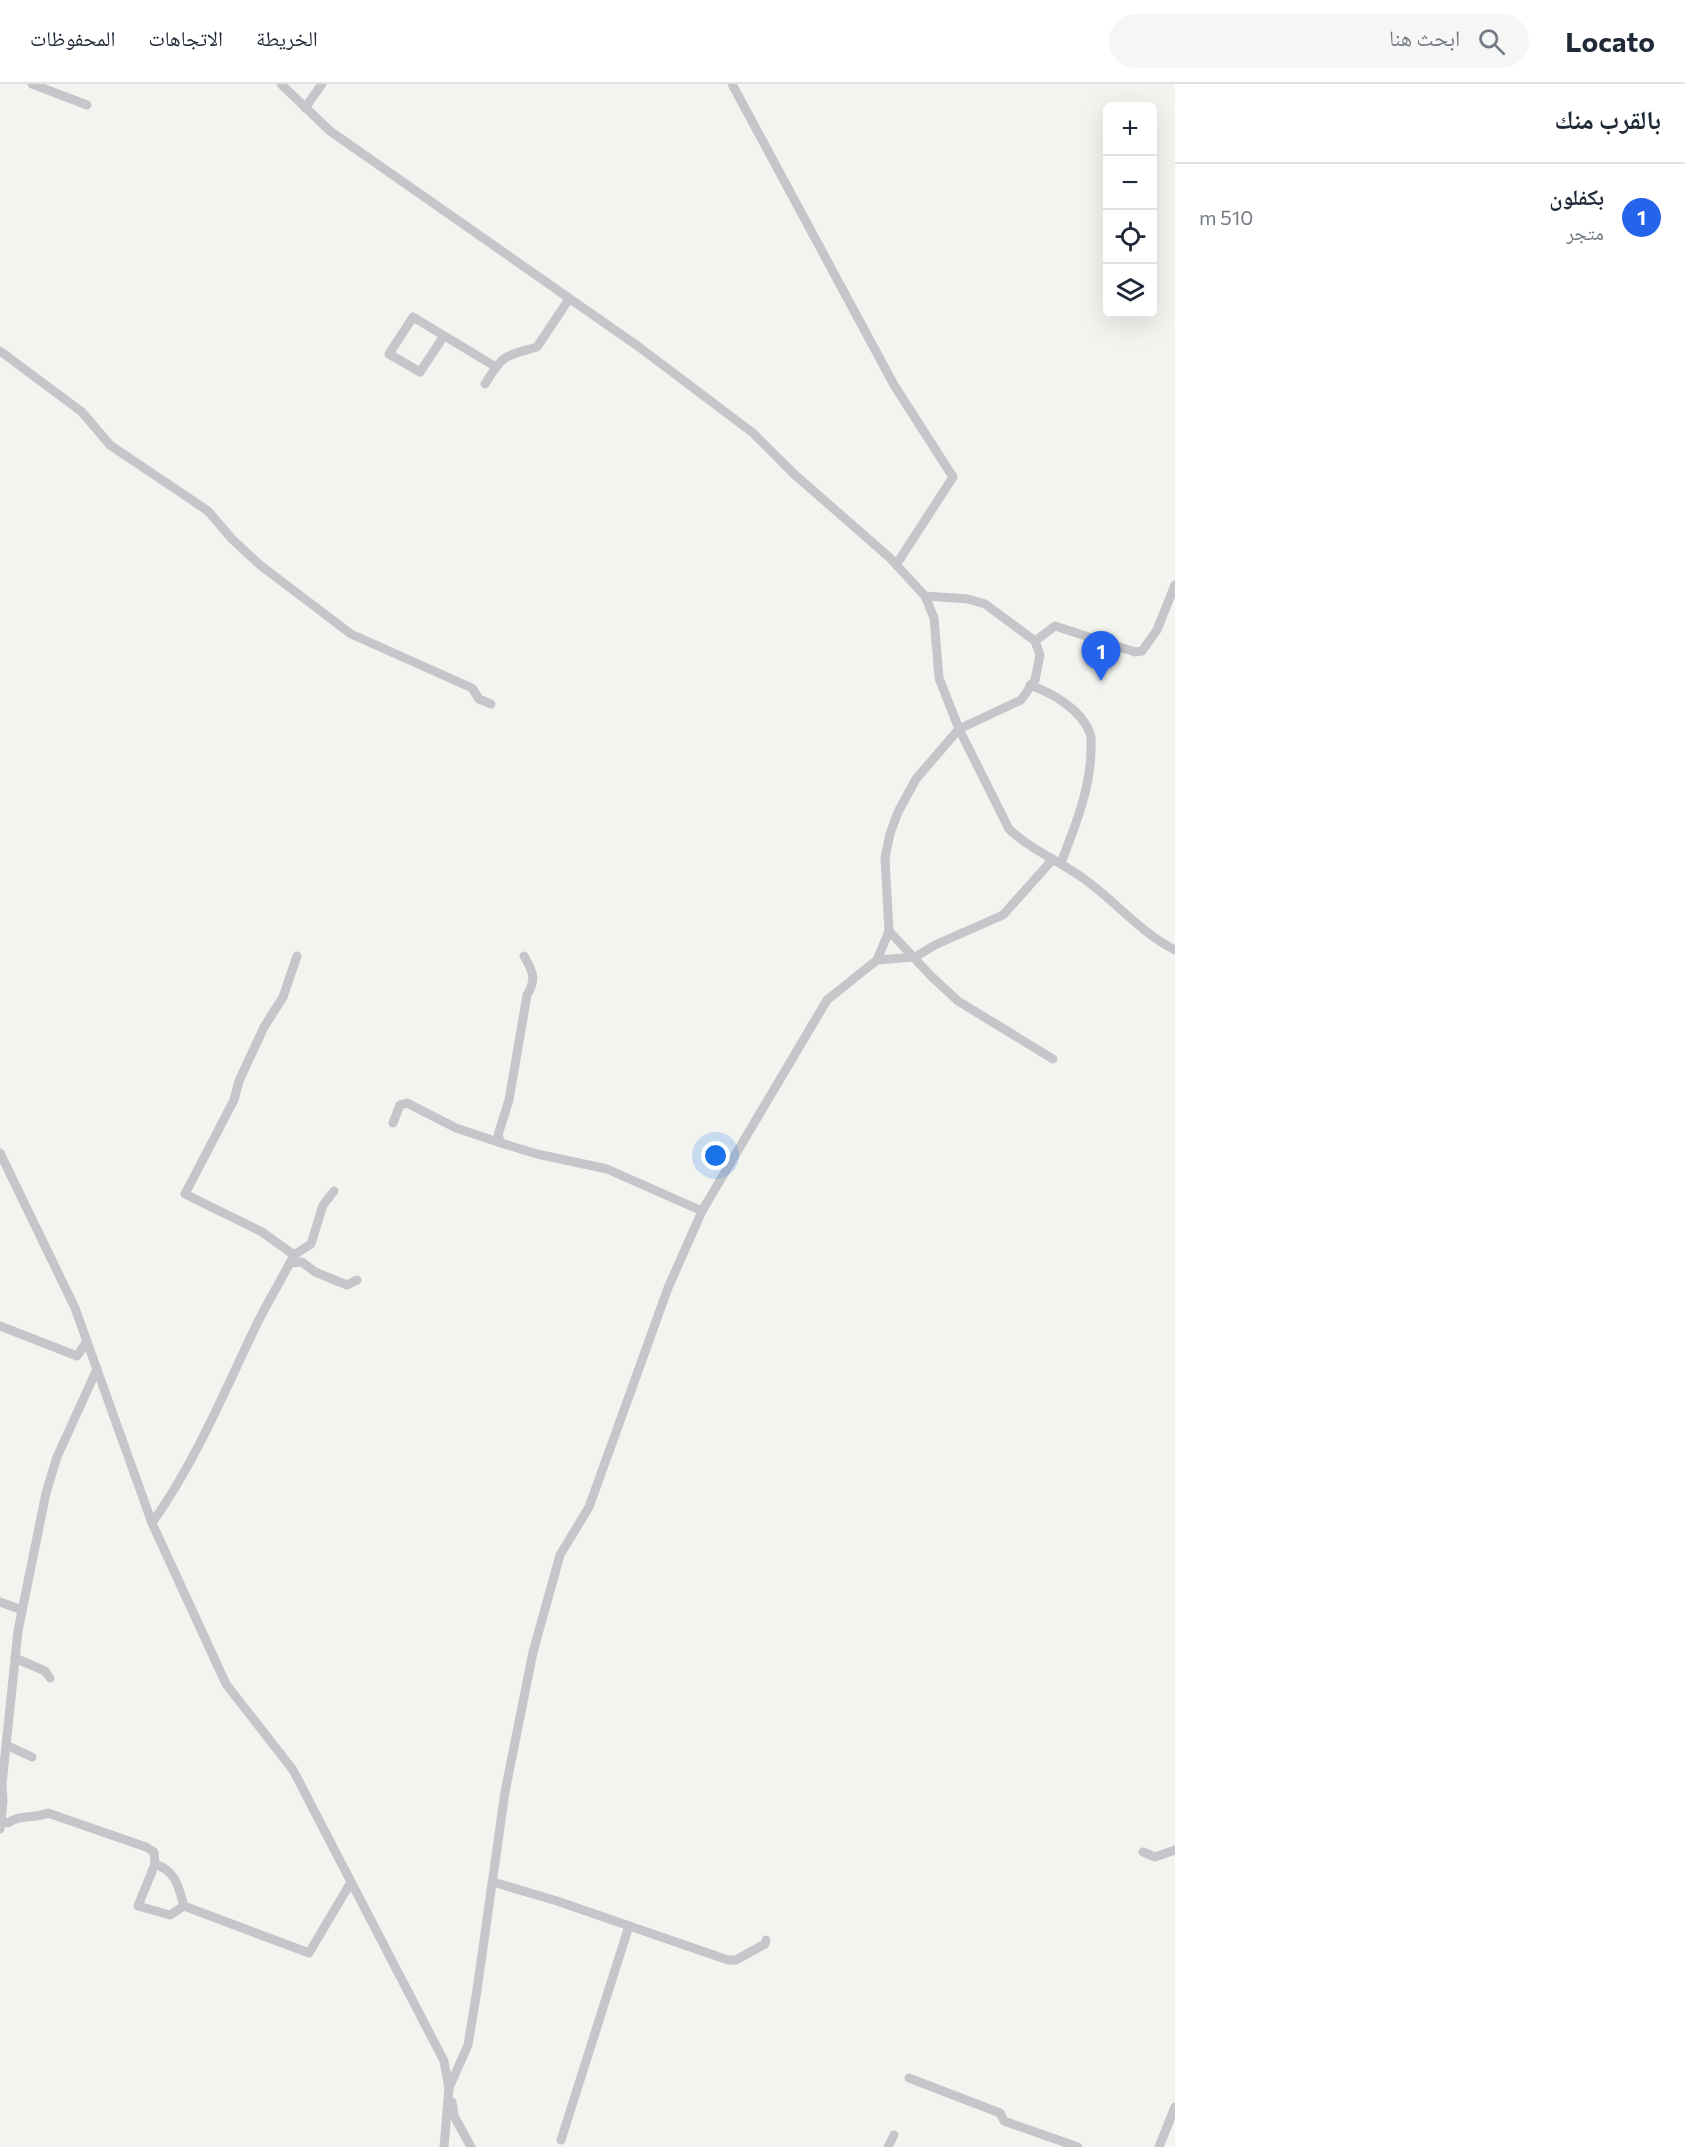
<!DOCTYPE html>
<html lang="ar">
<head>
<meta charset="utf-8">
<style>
  :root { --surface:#fff; --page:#f6f6f7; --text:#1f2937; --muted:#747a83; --line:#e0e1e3; --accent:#2563eb }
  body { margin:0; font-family:Commissioner,"Noto Naskh Arabic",sans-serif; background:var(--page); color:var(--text); direction:rtl }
  .controls { position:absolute; right:18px; top:18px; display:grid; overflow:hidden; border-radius:9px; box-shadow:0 6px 24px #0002 }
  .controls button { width:54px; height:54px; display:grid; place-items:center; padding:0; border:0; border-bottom:2px solid var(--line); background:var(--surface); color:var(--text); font:30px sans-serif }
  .you { position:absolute; left:716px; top:1072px; width:21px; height:21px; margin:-15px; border:4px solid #fff; border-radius:50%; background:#1a73e8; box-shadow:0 0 0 9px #1a73e833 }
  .badge { display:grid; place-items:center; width:39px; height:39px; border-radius:50%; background:var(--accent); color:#fff; font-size:20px; font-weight:700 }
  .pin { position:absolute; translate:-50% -50px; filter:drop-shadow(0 2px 3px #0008) }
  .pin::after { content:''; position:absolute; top:32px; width:21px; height:18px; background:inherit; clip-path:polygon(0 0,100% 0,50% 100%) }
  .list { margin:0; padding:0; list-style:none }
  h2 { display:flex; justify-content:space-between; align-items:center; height:78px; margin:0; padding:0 24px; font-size:26px }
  h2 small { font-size:20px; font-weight:400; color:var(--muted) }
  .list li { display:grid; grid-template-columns:39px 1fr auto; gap:18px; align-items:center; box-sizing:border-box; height:108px; padding:0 24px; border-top:2px solid var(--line) }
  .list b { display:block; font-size:22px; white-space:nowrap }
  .list p { margin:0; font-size:20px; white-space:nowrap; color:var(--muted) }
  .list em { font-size:20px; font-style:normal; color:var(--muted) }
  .icon { flex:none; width:33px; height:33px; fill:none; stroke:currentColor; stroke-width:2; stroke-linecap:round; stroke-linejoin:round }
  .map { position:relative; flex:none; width:1175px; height:2063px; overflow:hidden; direction:ltr }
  header { display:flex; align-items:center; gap:36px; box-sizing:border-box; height:84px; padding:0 30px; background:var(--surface); border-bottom:2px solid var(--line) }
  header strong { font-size:28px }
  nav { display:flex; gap:33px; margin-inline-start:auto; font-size:21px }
  .search { width:420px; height:54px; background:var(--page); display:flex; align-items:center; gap:15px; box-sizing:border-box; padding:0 21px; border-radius:33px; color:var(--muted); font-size:22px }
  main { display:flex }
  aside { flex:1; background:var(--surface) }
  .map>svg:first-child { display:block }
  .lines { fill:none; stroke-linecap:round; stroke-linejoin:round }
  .minor { stroke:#c4c6ca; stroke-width:9 }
</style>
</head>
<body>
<header>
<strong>Locato</strong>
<div class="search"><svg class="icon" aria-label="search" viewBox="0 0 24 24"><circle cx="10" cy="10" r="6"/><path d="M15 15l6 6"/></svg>ابحث هنا</div>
<nav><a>الخريطة</a><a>الاتجاهات</a><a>المحفوظات</a></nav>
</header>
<main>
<aside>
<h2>بالقرب منك<small></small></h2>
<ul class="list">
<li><span class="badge">1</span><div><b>بكفلون</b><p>متجر</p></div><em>510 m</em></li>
</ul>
</aside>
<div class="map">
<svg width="1175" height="2063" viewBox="0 0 1175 2063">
  <rect width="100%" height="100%" fill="#f3f4f0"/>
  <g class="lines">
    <!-- minor -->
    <g class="minor">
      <polyline points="32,0 87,21"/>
      <path d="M281,0l49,47 309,216 114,86 41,41 95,83 36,39 9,22 5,60 20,51 50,100c23,22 53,33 78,52 30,22 54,52 88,69"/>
      <polyline points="732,0 894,301 953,393 896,481"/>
      <polyline points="305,24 322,0"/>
      <polyline points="444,252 420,288 389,270 413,233 496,283"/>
      <polyline points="0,267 82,328 110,361 208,427 232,455 260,481 351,550 472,604 479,615 491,620"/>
      <path d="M485,300c19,-31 19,-27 52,-37l32,-48"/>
      <polyline points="1035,557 1055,542 1135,568 1142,567 1157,546 1175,501"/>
      <path d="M1030,601c22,8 51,24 60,48 2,5 1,13 1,18 -1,40 -16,75 -30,112"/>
      <polyline points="889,847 932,893 958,917 1053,975"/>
      <path d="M524,872c9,16 13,23 3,39l-18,105 -11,35 3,8 36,11 70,15 95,42"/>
      <polyline points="877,876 915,873 935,861 1003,831 1053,775"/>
      <polyline points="393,1039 400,1021 407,1019 456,1044 501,1059"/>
      <polyline points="0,1069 75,1224 152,1439 226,1600 293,1686 444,1977 449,2004"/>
      <polyline points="294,1171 311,1160 323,1121 334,1107"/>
      <polyline points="290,1179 302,1178 315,1188 347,1201 357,1196"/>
      <polyline points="0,1242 77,1272 87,1257"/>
      <path d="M152,1439c42,-59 70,-126 101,-191 12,-26 28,-51 41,-77l-32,-23 -77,-38 49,-94 5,-19 25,-54 19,-30 14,-41"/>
      <polyline points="0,1518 22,1526"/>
      <polyline points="15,1574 45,1587 50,1594"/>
      <polyline points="8,1662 32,1673"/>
      <path d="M2,1737l6,2c12,-9 26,-4 40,-10l98,34 8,5 1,12 -17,42 32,9 14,-9"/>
      <polyline points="0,1745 3,1718 2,1700 18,1547 46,1409 57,1373 97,1285"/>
      <polyline points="1143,1768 1155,1773 1175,1766"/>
      <path d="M155,1780c21,7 23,22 29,42l125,47 42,-71"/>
      <polyline points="493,1798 557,1817 728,1876 736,1876 765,1860 766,1856"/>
      <polyline points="909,1994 1000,2029 1004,2037 1078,2063"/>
      <polyline points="452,2018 454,2032 471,2063"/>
      <polyline points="561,2056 629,1842"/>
      <polyline points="444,2063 449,2004 468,1961 477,1906 505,1708 533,1568 560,1471 589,1423 668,1204 702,1127 827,916 877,876 889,847 885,774 890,750 898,728 916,695 959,645 1021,616 1035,596 1040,571 1035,557 985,520 968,515 925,512"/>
      <polyline points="888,2063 894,2051"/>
      <polyline points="1159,2063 1175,2023"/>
    </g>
  </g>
</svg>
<div class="controls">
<button>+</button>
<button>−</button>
<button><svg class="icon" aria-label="locate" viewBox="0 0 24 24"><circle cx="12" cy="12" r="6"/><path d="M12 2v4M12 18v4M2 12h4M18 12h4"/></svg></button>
<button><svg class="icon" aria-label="layers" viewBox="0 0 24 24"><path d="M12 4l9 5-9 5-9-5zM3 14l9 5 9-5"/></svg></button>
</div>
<div class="you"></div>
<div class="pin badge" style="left:1101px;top:597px">1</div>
</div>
</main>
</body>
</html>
